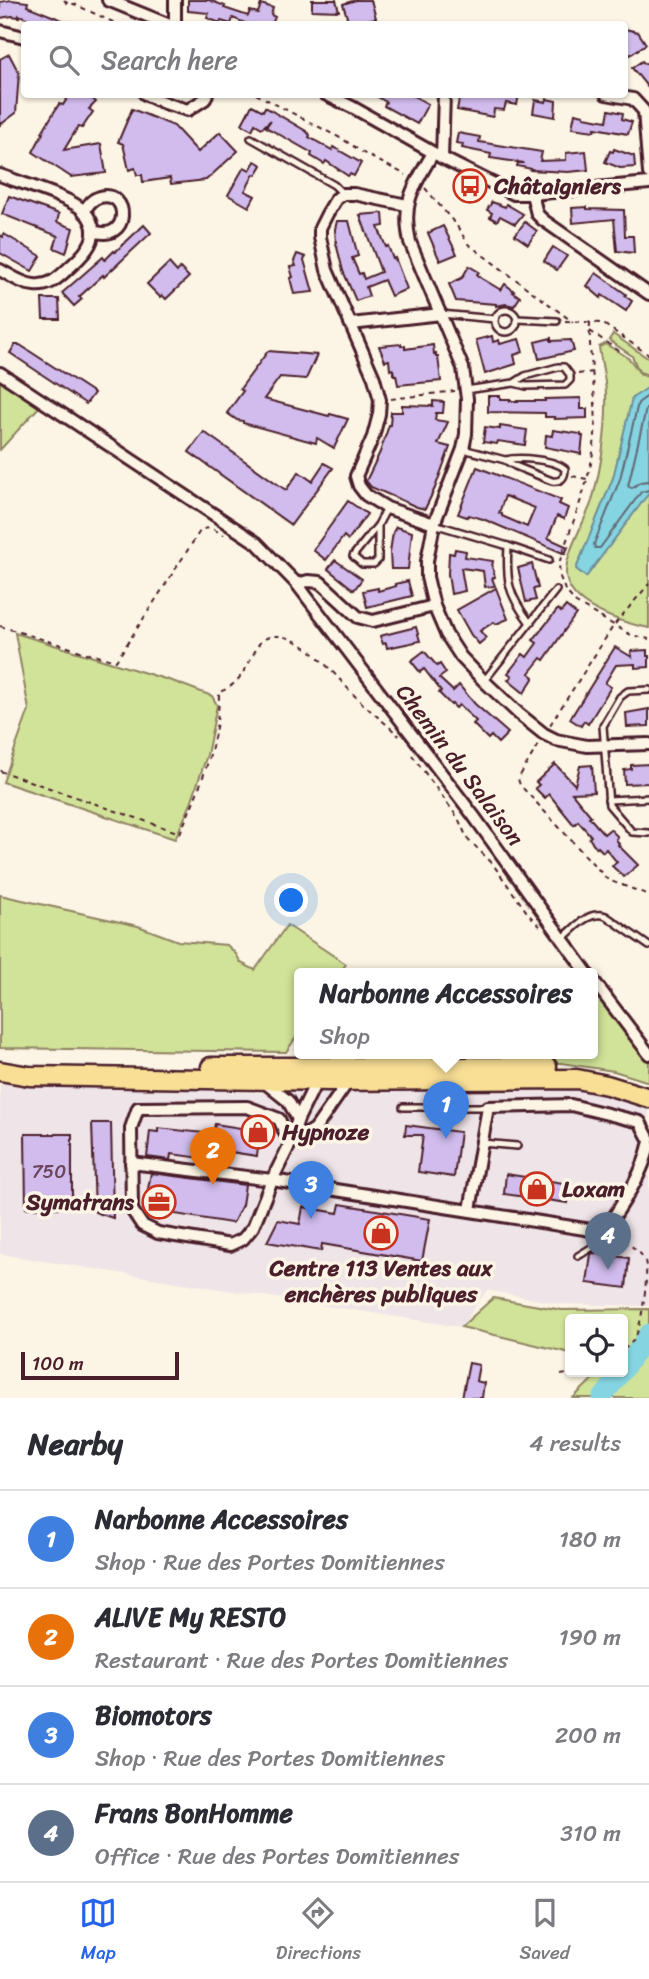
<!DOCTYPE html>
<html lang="en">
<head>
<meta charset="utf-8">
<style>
  :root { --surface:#fff; --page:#f7f7f7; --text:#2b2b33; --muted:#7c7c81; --line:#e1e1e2; --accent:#2563eb }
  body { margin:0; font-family:Sriracha,sans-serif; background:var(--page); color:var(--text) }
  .controls { position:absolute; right:21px; bottom:21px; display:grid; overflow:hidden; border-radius:7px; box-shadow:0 2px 5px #0004 }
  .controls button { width:63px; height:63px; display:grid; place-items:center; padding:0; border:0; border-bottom:2px solid var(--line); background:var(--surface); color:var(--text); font:35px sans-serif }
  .scale { position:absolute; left:21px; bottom:18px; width:158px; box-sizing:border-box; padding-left:7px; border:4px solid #4a1f2b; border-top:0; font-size:19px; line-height:24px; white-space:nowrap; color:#4a1f2b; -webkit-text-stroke:5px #fcf5e5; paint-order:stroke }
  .you { position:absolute; left:292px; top:901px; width:24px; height:24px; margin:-18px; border:5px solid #fff; border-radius:50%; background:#1a73e8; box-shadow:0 0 0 10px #1a73e833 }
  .badge { display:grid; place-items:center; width:46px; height:46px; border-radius:50%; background:var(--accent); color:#fff; font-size:23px; font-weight:700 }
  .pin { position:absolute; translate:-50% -58px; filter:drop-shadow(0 2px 4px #0008) }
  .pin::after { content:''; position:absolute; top:37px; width:24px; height:21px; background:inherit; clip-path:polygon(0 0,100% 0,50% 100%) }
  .popup { position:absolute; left:294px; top:968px; width:304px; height:91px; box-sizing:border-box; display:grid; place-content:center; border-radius:7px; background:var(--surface); filter:drop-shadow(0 2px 5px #0005); font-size:23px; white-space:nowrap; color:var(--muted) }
  .popup b { font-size:26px; color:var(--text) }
  .popup::after { content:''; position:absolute; left:50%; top:100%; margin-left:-14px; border:14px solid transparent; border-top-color:var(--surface) }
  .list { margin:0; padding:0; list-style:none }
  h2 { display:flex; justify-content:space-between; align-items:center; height:91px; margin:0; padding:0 28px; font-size:30px }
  h2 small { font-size:23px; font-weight:400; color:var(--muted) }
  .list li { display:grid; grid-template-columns:46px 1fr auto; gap:21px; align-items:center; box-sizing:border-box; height:98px; padding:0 28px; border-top:2px solid var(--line) }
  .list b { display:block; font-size:26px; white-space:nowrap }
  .list p { margin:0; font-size:23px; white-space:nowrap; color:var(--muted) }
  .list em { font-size:23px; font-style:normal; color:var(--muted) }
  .icon { flex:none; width:38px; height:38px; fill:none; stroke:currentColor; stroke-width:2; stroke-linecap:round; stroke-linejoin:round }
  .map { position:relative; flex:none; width:649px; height:1398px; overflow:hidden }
  .search { position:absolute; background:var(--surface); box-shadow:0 2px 5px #0004; left:21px; right:21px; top:21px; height:77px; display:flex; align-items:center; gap:18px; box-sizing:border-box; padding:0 24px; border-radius:7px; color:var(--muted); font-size:26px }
  .sheet { height:483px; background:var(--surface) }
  nav { display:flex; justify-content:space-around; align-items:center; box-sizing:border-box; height:98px; border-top:2px solid var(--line); background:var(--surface); font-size:19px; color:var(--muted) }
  nav a { display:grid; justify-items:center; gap:4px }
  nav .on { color:var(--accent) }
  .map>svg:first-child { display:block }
  .built { fill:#efe4e7 }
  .green { fill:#d1e398; stroke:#8e8162; stroke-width:2 }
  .water { fill:#85d4e1; stroke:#6d8c98; stroke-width:2 }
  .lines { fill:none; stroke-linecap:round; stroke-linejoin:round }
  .shore { stroke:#626774; stroke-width:2 }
  .river { stroke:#85d4e1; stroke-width:19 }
  .building { fill:#d1bced; stroke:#4a1f2b; stroke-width:2; fill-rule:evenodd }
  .lane-casing { stroke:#4a1f2b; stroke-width:10 }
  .street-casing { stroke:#4a1f2b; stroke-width:16 }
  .primary-casing { stroke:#4a1f2b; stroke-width:23 }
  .path { stroke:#4a1f2b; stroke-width:2; stroke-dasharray:5 5; stroke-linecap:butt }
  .lane { stroke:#fcf5e5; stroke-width:5 }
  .street { stroke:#fcf5e5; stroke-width:10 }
  .primary { stroke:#f9df96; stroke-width:18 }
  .labels { text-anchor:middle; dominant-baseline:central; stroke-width:7; stroke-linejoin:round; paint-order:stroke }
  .number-label { font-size:19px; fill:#6c465c }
  .poi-label { font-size:23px; font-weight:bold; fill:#4a1f2b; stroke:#fcf5e5; text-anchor:start }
  .street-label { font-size:23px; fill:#4a1f2b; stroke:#fcf5e5 }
</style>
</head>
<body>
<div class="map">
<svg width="649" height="1398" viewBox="0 0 649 1398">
  <rect width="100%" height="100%" fill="#fcf5e5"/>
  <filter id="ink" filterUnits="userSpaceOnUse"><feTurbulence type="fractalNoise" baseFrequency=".0143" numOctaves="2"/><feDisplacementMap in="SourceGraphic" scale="14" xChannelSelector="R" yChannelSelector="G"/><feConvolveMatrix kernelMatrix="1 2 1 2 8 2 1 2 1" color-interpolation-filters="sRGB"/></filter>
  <g filter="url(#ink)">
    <!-- built -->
    <polygon class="built" points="0,1080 260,1093 536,1084 586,1088 649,1106 649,1306 560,1304 487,1290 461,1327 0,1254"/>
    <!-- green -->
    <g class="green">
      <polygon points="613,334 649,359 649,375 639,372 632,356 609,340"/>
      <path d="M605,344c8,5 20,10 26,17 7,8 6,14 18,16v251c-26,-5 -84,-22 -83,-56 0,-20 19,-51 26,-71 9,-32 15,-72 14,-106 0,-16 -5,-32 -7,-48z"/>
      <polygon points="0,379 40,406 0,450"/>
      <polygon points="15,633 175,682 212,696 217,705 207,755 190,806 175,839 3,782 29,710"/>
      <polygon points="0,895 138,926 178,941 227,945 236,954 241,963 255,970 287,925 346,964 340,973 299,973 299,1033 286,1052 0,1048"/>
      <polygon points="593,988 649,1061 649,1082 614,1071 561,1063 441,1061 444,1053 593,1053"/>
      <polygon points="493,1298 562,1310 649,1309 649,1398 573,1398 600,1372 623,1372 623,1319 570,1319 570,1353 461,1327"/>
    </g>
    <!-- water -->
    <polygon class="water" points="649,387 649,493 586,577 576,569 613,478 632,398"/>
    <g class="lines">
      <!-- shore -->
      <g class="shore">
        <polyline points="649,395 638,403 620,479 594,544 595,548 600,548 641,492 649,490"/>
        <polyline points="649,406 646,409 628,486 632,488 640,482 649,481"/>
      </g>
      <!-- river -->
      <g class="river">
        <polyline points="623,1371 649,1333"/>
        <polyline points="602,1398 622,1372"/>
      </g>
    </g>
    <!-- building -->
    <g class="building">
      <polygon points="11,0 28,2 27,6 72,24 36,24 37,22 19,15 19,17 12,16 0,18 0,2"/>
      <polygon points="188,0 209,0 225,6 224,8 248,16 250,11 258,13 261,4 273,8 271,15 275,17 272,24 244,24 245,23 233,18 231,24 221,21 220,23 207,18 209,13 188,11"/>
      <polygon points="312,0 336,0 339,11 312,10"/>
      <polygon points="356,0 371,0 376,18 349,24 343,4"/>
      <polygon points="625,29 638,32 646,44 630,55 625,48"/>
      <polygon points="9,54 19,73 16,113 0,125 0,59"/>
      <polygon points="642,61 645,64 649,61 649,89 632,68"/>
      <polygon points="70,94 87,94 96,102 89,109 93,112 82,128 78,127 64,150 101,144 106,173 71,177 33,152 43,133 42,132 59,104 63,105"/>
      <polygon points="373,94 410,94 428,104 417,124 384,106 386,102"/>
      <polygon points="460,94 519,94 517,105 506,103 504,110 494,109 493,117 457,110"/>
      <polygon points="547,99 556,101 555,117 533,113 535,100 546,102"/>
      <polygon points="252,105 263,111 265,107 306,131 310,135 309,137 332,150 333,147 361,163 354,176 350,174 348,176 326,161 324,164 311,156 312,153 266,127 271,120 262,128 255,124 252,130 242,124"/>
      <polygon points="132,109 174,126 198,152 220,132 238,151 206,180 171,184 170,178 143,182 142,175 137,175 135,168 129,170 123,144 118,142"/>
      <polygon points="609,110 623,113 622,119 632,122 628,134 595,128 594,131 572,128 575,113 584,115 584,117 607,121"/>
      <polygon points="458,133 480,137 479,142 542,152 540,161 566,160 566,153 586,151 588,170 568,172 531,170 532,169 517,166 518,163 524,163 490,158 491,154 462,148 463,144 456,143"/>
      <polygon points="614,149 634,156 635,167 620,168 605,162 610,151 613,152"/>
      <polygon points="255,161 262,165 256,175 254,174 245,191 255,196 249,207 228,195 244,167 250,170"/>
      <polygon points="9,196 59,214 57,222 73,228 66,253 54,248 58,236 2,214"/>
      <polygon points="492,202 505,207 506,204 523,214 515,224 500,216 497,221 490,217 492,213 487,210"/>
      <polygon points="587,207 587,209 624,210 625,236 633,236 634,253 617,251 614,219 573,223 572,208"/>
      <polygon points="383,213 384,226 378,227 386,247 388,246 393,259 395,258 407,289 391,296 384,280 366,287 369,296 356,301 343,271 336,243 335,229 337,221 349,221 358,256 352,258 359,274 362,273 364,279 381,272 360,215"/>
      <polygon points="525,222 537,231 528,244 515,235"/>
      <polygon points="144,225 151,233 104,277 103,275 79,297 82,299 74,306 62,293 103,257 105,260 114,251 115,252"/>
      <polygon points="443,226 457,254 440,261 428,233"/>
      <polygon points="4,234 41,256 32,271 0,253 0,235 3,237"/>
      <polygon points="553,247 567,256 557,270 544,261"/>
      <polygon points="297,254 306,257 304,260 313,292 294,294 290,278 293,277 290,267 296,266 294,261"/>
      <polygon points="169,263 177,272 180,268 189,277 166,299 162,295 160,297 147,284"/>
      <polygon points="469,266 479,272 477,274 481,278 501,290 505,284 514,291 513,292 520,297 514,306 506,304 496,306 496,304 456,301 449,284 462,278"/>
      <polygon points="596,273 626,294 625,296 632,301 626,311 602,295 601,298 587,286"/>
      <polygon points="42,299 59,299 60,319 43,319"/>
      <polygon points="492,336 493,342 499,340 500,344 519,339 523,352 514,355 516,364 485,374 476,340"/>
      <polygon points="551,338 551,341 571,340 574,351 539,359 535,342"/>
      <polygon points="401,344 401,346 405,346 405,349 433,345 434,354 436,353 436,357 438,357 441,381 398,385 396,375 394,375 393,369 390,370 389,360 385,361 379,346"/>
      <polygon points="15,345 20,345 94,393 86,404 10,353"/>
      <polygon points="268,351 317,355 306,379 280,377 264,399 329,416 330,414 348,419 334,448 317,438 316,443 243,423 243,421 237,420 227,413 243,391 240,389"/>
      <polygon points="488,396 500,396 500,399 510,399 510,401 545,401 545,399 581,398 581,409 587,409 587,418 554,419 555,417 545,417 545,413 488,412"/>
      <polygon points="433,401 444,402 443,413 436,413 435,420 448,422 438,444 450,447 435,488 425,509 417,507 371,487 366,481 380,452 389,425 390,425 391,412 402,412 402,405 433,406"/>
      <polygon points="500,426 527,430 525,445 498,441 497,444 483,442 485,427 500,429"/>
      <polygon points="553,430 581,434 581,436 583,436 581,454 545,447 546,435 552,436"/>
      <polygon points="204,432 286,490 299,472 312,481 324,463 333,468 291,525 189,452"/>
      <path d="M477,467l84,33 -2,4 9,4 -4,11 -7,-3 -9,22 20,9 -3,7 -82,-35 -14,-4 -2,2 -9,-3zM505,496l30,12 -8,19 -25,-11v-2l-3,-1z"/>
      <polygon points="348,501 367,514 348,540 344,536 326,560 313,550"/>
      <polygon points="396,527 412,532 408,569 391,569 390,552 393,532"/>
      <polygon points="455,549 466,551 465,557 493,561 492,567 495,577 492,578 495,586 485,587 483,571 461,568 465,591 451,594 448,574 449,553 454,554"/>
      <polygon points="335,560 362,579 354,590 328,569"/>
      <polygon points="532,564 538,588 533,589 536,600 526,602 518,568"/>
      <polygon points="408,581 412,596 367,607 363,591 378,588 378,591 396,586 395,584"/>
      <polygon points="496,588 508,619 496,624 494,622 480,631 486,638 479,644 471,635 457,610"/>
      <polygon points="566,606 576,614 544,660 541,658 529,673 534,677 524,693 508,680 512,676 508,673 523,654 527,657 537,643 533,640 558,609 561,612"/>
      <polygon points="416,627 420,641 387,648 386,643 383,644 380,636"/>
      <polygon points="615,647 632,657 631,651 647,650 647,656 649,656 649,667 635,668 635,664 616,665 605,683 611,687 588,724 584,721 581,726 570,719"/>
      <polygon points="424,651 437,666 440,664 446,673 439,678 453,691 459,685 475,704 508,733 498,743 491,736 488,739 473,724 476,721 459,705 456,708 452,704 451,705 439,693 441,691 424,669 420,672 411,661"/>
      <polygon points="649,709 649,726 627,727 626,713"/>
      <polygon points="555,764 575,785 580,766 592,765 594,792 572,793 591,816 589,817 604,834 610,829 618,837 616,839 619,844 618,845 638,865 624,877 612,866 617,862 606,849 603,852 598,847 597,848 591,841 589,838 591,836 578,821 574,825 549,794 545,798 535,788 539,785 536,782"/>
      <polygon points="649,764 649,783 625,784 624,770 631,769 631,765"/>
      <polygon points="92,1123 111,1123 113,1218 95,1212"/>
      <polygon points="215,1124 260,1131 257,1156 204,1148 202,1158 171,1154 170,1160 147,1157 150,1131 158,1132 158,1128 213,1134"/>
      <polygon points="406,1125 460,1132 454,1177 418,1172 423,1135 405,1135"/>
      <polygon points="25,1134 72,1134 72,1208 26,1208"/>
      <polygon points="151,1173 245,1185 242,1205 234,1221 231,1223 150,1210 148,1189"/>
      <polygon points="506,1174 570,1184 568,1203 504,1194"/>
      <polygon points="340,1204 430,1219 422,1261 322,1244 321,1251 267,1242 278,1220 300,1224 303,1207 338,1213"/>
      <polygon points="593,1253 629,1258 626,1288 587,1283 591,1254"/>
      <polygon points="469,1363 479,1365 476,1381 484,1383 482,1398 462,1398"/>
    </g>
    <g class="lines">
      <defs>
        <g id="lane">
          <polyline points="251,138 334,185 343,194"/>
          <circle cx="506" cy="321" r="11"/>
          <polyline points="441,314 495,319"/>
          <polyline points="517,319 557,321"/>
          <polyline points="466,390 514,383 526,386 565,385 570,380 570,375 564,367 558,367 525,376 514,383"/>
          <path d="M463,449l42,11 10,6 37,15c8,1 13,-2 13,-12 -11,-10 -46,-12 -60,-9"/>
          <polyline points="434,524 508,546 549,560"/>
          <polyline points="378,525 378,560 374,564 362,564 353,556 378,525 387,508"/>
          <path d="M508,546c-2,35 0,48 22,77"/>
          <polyline points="484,681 556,590"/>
          <polyline points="649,690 628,691 620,697 603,726 609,805 632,832 649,833"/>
          <polyline points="608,800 649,798"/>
          <path d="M562,939c13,-11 26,-29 44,-23l43,30"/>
          <polyline points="403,1107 488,1107"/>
          <polyline points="482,1143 517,1146"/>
          <polyline points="578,1256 596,1245 604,1232"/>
        </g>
        <g id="street">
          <polyline points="108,0 167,24"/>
          <polyline points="175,24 175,0"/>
          <polyline points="0,31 24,37"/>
          <polyline points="145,94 164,103 188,110 205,99 207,94"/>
          <polyline points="325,94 352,107 448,161 514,194 532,194 649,183"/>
          <polyline points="606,94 633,99 644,111 649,173"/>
          <path d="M433,153c-19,33 -32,49 -23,89l53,126 4,31 -1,35 -3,15 -29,75 -7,37v16l7,29 12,28 15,23 23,24 35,33 25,20 12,6 31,6 62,-2"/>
          <polyline points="442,158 444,94"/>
          <path d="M0,175c20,8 71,22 84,36 20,22 4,40 -13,55 -11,10 -20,21 -37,19 -12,-1 -23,-9 -34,-15"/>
          <polyline points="532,194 537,214 543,220 649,294"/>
          <polyline points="407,205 354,194 343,194 336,199 327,214 320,228 320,237 327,270 374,378 380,400 379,414 373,437 356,476 359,486 366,495 387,508 434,524"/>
          <path d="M84,212c4,-8 8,-13 16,-15 30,-8 31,47 -7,34"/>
          <polyline points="351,324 441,314"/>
          <polyline points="0,373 257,543 297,584 473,815 587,973"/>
          <polyline points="297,584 308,581 320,582 358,617 373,621 434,606"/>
          <polyline points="593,980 649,1054"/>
          <polyline points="318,1078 298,1119 290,1144 315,1129 345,1086 352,1081"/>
          <polyline points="263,1081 288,1101 298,1119"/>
          <polygon points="247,1107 279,1119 290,1144 272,1180 253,1227 243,1239 230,1245 158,1233 142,1225 132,1210 131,1128 138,1108"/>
          <path d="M131,1163l141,17 332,52c18,-28 38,-55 45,-87"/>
          <polyline points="470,1210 488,1107 571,1105 640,1122 649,1139"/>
        </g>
        <g id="primary">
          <polyline points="211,1067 547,1067"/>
          <polyline points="0,1071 29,1076 329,1081 577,1079 607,1085 649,1098"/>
        </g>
      </defs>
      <!-- lane casing -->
      <use href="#lane" class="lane-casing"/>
      <!-- street casing -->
      <use href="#street" class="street-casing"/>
      <!-- primary casing -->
      <use href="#primary" class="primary-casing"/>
      <!-- path -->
      <g class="path">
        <polyline points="64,0 68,4 74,4 117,24"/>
        <polyline points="256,94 344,140 365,154 406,175"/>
        <polyline points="425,188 457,226 468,244 573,322"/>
        <polyline points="565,321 602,323 649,355"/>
        <path d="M590,322c-2,38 8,75 5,113 -3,45 -23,86 -36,129l1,13 5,13 11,13 55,32 18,4"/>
        <polyline points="590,331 619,351"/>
        <polyline points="578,374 593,372"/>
        <polyline points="391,399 455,391"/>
        <polyline points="572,476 587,479"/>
        <path d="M0,626l90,28 26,7 84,-130c9,-6 15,-1 24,4"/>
        <polyline points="550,725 614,625 649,584"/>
        <polyline points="538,745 518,779 520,785 608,880 649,895"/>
        <polyline points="412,755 458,818 467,838 492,863 529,915 540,926"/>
        <path d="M0,771l180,62c20,-45 39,-90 39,-141 19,-6 26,-22 35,-39 3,-5 4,-10 9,-13 32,-20 75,40 95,59 13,13 28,24 41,37"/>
        <path d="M614,1237c11,5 26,12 31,24 4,13 -3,59 -8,72 -3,8 -8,12 -14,17"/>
        <polyline points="561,1375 578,1372"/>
      </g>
      <!-- lane -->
      <use href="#lane" class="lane"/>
      <!-- street -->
      <use href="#street" class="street"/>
      <!-- primary -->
      <use href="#primary" class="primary"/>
    </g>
  </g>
  <!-- icons -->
  <defs>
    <symbol id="bus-ring" viewBox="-11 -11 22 22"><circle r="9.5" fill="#fcf5e5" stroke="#c8321e" stroke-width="1.5"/><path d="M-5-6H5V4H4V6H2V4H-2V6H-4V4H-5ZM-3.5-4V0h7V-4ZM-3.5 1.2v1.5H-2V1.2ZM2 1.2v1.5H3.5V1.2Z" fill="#c8321e"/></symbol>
    <symbol id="shop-ring" viewBox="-11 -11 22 22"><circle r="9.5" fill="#fcf5e5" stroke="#c8321e" stroke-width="1.5"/><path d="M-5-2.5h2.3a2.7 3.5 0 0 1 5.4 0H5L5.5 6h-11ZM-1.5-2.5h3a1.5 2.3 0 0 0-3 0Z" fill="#c8321e"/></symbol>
    <symbol id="office-ring" viewBox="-11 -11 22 22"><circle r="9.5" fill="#fcf5e5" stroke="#c8321e" stroke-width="1.5"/><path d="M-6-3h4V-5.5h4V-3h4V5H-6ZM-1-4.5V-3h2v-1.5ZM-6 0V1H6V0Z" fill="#c8321e"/></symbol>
  </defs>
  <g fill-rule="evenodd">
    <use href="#bus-ring" x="451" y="167" width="38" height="38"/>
    <use href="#shop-ring" x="239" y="1113" width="38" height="38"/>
    <use href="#shop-ring" x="518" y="1170" width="38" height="38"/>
    <use href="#office-ring" x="140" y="1183" width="38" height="38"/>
    <use href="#shop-ring" x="362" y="1214" width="38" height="38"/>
  </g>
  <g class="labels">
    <!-- number labels -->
    <g class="number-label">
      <text x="49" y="1171">750</text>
    </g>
    <!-- poi labels -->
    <g class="poi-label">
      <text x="494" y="186">Châtaigniers</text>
      <text x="282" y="1132">Hypnoze</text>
      <text x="562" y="1189">Loxam</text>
      <text x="134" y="1202" text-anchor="end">Symatrans</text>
      <text x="381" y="1268" text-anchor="middle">Centre 113 Ventes aux<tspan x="381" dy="26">enchères publiques</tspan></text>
    </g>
    <!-- street labels -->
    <g class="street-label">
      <text transform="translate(460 765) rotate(53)">Chemin du Salaison</text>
    </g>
  </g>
</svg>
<div class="controls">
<button><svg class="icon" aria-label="locate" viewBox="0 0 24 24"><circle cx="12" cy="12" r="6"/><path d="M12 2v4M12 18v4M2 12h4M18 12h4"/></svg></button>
</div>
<div class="scale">100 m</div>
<div class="you"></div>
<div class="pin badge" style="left:446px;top:1139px;background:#3f7fe0">1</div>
<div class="popup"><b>Narbonne Accessoires</b>Shop</div>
<div class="pin badge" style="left:213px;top:1185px;background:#e8710a">2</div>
<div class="pin badge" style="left:311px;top:1219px;background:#3f7fe0">3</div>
<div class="pin badge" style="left:608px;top:1270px;background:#5c6f8a">4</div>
<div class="search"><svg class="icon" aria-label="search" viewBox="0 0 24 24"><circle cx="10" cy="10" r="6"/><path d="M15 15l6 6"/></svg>Search here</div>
</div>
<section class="sheet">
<h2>Nearby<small>4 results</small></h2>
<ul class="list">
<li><span class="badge" style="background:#3f7fe0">1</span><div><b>Narbonne Accessoires</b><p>Shop · Rue des Portes Domitiennes</p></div><em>180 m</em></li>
<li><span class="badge" style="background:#e8710a">2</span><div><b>ALIVE My RESTO</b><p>Restaurant · Rue des Portes Domitiennes</p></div><em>190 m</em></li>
<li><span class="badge" style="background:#3f7fe0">3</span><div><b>Biomotors</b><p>Shop · Rue des Portes Domitiennes</p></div><em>200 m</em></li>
<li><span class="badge" style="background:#5c6f8a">4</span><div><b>Frans BonHomme</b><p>Office · Rue des Portes Domitiennes</p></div><em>310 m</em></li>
</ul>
</section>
<nav>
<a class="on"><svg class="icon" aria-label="map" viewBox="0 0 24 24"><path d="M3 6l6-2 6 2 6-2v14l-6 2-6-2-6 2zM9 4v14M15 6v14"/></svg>Map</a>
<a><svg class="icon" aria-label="directions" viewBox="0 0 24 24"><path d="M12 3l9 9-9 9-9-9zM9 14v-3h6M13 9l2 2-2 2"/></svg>Directions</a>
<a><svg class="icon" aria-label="saved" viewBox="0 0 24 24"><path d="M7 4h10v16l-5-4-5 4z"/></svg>Saved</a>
</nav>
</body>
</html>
